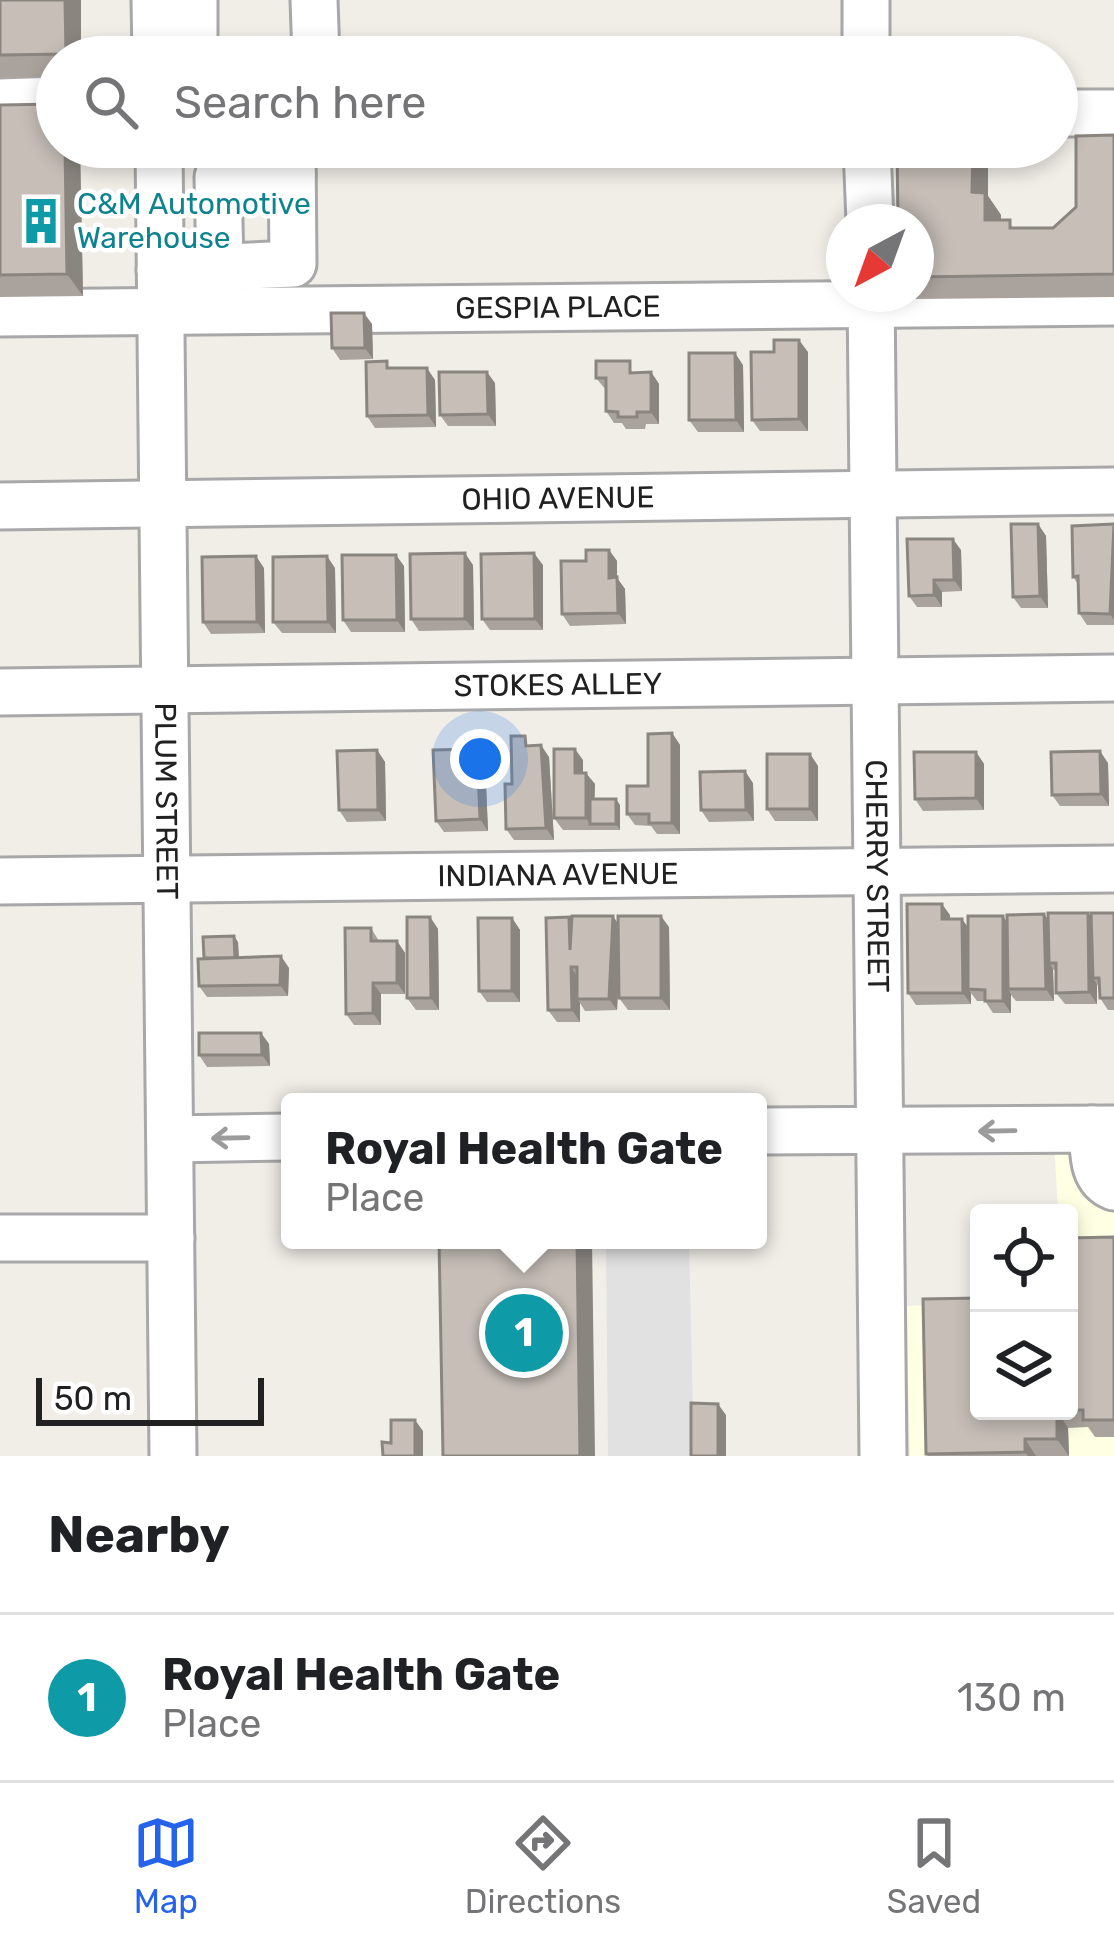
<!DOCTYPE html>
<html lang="en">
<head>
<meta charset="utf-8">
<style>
  :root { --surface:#fff; --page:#f2f2f2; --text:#202124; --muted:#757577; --line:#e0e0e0; --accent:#2563eb }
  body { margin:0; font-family:Rubik,sans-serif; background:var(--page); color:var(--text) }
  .controls { position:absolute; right:36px; bottom:36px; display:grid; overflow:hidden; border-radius:12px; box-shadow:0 6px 18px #0003 }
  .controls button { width:108px; height:108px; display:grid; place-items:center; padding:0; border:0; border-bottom:3px solid var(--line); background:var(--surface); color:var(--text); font:60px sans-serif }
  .compass { position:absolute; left:826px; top:204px; width:108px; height:108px; border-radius:50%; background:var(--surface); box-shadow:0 6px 18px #0003; rotate:221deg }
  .scale { position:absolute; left:36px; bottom:30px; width:228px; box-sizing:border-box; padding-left:12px; border:6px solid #212121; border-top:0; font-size:33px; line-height:42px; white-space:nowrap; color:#212121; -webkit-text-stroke:9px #fff; paint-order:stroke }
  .you { position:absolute; left:480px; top:759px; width:42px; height:42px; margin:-30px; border:9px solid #fff; border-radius:50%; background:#1a73e8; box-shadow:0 0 0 18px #1a73e833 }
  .badge { display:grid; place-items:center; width:78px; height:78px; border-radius:50%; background:var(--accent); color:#fff; font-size:39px; font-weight:700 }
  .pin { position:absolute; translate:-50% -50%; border:6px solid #fff; box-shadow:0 3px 12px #0006 }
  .popup { position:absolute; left:281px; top:1093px; width:486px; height:156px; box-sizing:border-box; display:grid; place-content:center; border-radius:12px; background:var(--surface); filter:drop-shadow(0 3px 9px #0005); font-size:39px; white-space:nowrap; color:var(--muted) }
  .popup b { font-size:45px; color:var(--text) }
  .popup::after { content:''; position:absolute; left:50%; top:100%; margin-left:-24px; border:24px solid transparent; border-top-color:var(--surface) }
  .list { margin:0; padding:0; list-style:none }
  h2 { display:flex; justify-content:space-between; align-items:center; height:156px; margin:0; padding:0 48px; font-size:51px }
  h2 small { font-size:39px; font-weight:400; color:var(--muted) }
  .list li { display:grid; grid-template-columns:78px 1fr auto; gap:36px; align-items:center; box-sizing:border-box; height:168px; padding:0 48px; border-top:3px solid var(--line) }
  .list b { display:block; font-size:45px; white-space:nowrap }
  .list p { margin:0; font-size:39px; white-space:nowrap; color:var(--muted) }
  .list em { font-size:39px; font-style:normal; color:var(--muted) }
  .icon { flex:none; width:66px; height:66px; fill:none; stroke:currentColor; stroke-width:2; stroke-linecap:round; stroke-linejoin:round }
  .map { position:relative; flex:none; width:1114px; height:1456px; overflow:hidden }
  .search { position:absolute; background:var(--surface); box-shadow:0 6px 18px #0003; left:36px; right:36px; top:36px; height:132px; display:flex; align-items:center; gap:30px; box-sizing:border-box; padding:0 42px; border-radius:66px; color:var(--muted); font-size:45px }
  .sheet { height:324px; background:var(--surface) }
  nav { display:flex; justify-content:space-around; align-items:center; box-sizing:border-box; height:168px; border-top:3px solid var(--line); background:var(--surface); font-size:33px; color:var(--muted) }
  nav a { display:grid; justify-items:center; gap:6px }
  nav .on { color:var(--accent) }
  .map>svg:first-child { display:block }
  .education { fill:#feffe3 }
  .parking { fill:#e1e1e1 }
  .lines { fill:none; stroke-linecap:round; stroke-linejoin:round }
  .minor-casing { stroke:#a8a8a8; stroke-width:51 }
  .minor { stroke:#fff; stroke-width:45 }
  .wall { fill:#aaa39d }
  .shaded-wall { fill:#8b8580 }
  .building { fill:#c6beb7; stroke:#8b8580; stroke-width:3 }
  .oneway { stroke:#9b9b9b }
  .labels { text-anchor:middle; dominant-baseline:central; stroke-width:9; stroke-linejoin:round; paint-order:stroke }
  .culture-label { font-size:30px; fill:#0d838f; stroke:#fff; text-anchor:start }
  .street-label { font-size:30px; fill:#212121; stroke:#fff }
</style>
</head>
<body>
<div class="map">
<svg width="1114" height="1456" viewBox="0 0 1114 1456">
  <rect width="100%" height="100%" fill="#f1eee8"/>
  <!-- education -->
  <polygon class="education" points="1114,1140 1114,1456 910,1456 906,1306 979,1304 979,1411 1069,1411 1069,1213 1058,1213 1054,1141"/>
  <!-- parking -->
  <polygon class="parking" points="606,1240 689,1240 694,1456 608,1456"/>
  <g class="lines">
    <defs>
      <g id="minor">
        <polyline points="155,0 156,57"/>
        <polyline points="314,0 316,57"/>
        <polyline points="866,0 866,57"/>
        <polyline points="194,57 194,0"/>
        <polyline points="0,102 57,100"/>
        <polyline points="1057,113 1114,113"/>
        <path id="s1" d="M159,147l14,1309"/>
        <polyline points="867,147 870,222"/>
        <polyline points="220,267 218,177 292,174"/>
        <polyline points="160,270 293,264 292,147"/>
        <path id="s2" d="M871,294l12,1162"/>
        <path id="s3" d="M0,313l1114,-11"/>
        <path id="s4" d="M0,506l1114,-15"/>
        <path id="s5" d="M0,692l1114,-14"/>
        <path id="s6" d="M0,881l1114,-12"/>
        <path d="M1092,1129c2,22 -1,49 22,58"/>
        <polyline points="758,1131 1114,1129"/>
        <polyline points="171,1139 290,1137"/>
        <polyline points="0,1238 171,1238"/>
      </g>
    </defs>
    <!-- minor casing -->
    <use href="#minor" class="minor-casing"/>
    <!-- minor -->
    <use href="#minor" class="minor"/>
  </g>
  <!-- wall -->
  <g class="wall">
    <polygon points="0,0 81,0 81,57 57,57 57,77 0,77"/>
    <polygon points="0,105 57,147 80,147 83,296 0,297"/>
    <polygon points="1114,135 1114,297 915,299 911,294 916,294 916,222 988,158 988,196 1001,215 1001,220 1015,228 1053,228 1076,207"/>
    <polygon points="372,324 373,359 340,360 332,348"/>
    <polygon points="808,352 808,431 760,431 752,420"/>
    <polygon points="743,365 744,432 698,432 689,420"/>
    <polygon points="392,368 435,380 436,427 375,428 367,416"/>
    <polygon points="638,372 651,372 659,384 659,424 646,424 645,429 626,429 622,423 614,423 606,411 606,390 596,378"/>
    <polygon points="495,383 496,426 448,426 440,415"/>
    <polygon points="1038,524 1046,536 1048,608 1021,608 1013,597"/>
    <polygon points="1114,524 1114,625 1087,625 1079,613 1078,584 1073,577"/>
    <polygon points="609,550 617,561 617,578 625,589 626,624 570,626 562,614 586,561"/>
    <polygon points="961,550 962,591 942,592 942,607 917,607 909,596"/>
    <polygon points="473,565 474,630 419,631 411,619"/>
    <polygon points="543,565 543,630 490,630 482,619"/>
    <polygon points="404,566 405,632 351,632 343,620"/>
    <polygon points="264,568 265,633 211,634 203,622"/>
    <polygon points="335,568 336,633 282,633 273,622"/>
    <polygon points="672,733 680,745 680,834 657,834 651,826 635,825 627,814 648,786"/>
    <polygon points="532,745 549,757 554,840 514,840 506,829 512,784"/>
    <polygon points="477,749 485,760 488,831 444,832 436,821"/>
    <polygon points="377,750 385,762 386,821 347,822 339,810"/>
    <polygon points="976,752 984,764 984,810 923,811 915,799"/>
    <polygon points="810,754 818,766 818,821 775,821 767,809"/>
    <polygon points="583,760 583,773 595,784 594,799 620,805 620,830 563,830 554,818"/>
    <polygon points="1108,763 1109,806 1060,806 1052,795"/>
    <polygon points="753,783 754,821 709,822 701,810"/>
    <polygon points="1114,913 1114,1010 1108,1010 1100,998 1100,988 1097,984 1097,1004 1065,1004 1056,993 1056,972 1053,969 1054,1001 1016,1001 1011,995 1011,1013 993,1013 985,1001 977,1001 971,993 971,1004 916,1005 908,993 950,915 950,919 968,927 1044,914 1048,920 1091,918"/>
    <polygon points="430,917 438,929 439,1010 416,1010 407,998"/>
    <polygon points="512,918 520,930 520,1002 487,1002 479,991"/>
    <polygon points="572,921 669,927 670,1010 628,1010 619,998 619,975 617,1010 585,1011 580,1003 580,1022 557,1022 548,1010"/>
    <polygon points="371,928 379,941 397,941 405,953 405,994 381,994 381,1025 354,1025 346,1014"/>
    <polygon points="238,942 239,958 289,968 288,996 207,997 199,986 204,959"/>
    <polygon points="261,1033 269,1044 270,1066 207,1067 199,1055"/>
    <polygon points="1114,1237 1114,1437 1095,1437 1088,1427 1068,1428 1069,1456 928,1456 926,1454 979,1411"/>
  </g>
  <!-- shaded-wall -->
  <g class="shaded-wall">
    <polygon points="65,0 81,0 81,57 68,57 66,54"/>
    <polygon points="65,147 80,147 83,296 67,274"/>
    <polygon points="973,147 980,147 988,158 988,196 1001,215 1001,242 985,220 972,192"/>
    <polygon points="364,313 372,324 373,359 365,348"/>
    <polygon points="799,340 808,352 808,431 799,419"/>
    <polygon points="735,353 743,365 744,432 736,420"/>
    <polygon points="427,368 435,380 436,427 428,415"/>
    <polygon points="487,372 495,383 496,426 488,414"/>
    <polygon points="651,372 659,384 659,424 651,412"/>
    <polygon points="1038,524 1046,536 1048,608 1040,596"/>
    <polygon points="1114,524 1114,620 1110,614"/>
    <polygon points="953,539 961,550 962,591 954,580"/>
    <polygon points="609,550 617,561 617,578 625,589 626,624 618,613 609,578"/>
    <polygon points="465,553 473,565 474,630 465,619"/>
    <polygon points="534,553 543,565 543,630 535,619"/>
    <polygon points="396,555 404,566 405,632 397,620"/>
    <polygon points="256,556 264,568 265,633 257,622"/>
    <polygon points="327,556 335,568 336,633 328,622"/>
    <polygon points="934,580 942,592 942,607 934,595"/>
    <polygon points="672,733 680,745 680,834 672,823"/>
    <polygon points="541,745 549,757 554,840 546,828"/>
    <polygon points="477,749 485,760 488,831 480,819"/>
    <polygon points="575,749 583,760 583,785 575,773"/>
    <polygon points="377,750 385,762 386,821 378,810"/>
    <polygon points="1100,751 1108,763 1109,806 1101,794"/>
    <polygon points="976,752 984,764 984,810 976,798"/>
    <polygon points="810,754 818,766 818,821 810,809"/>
    <polygon points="745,771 753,783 754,821 746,810"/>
    <polygon points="586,773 595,784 594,824 590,824 586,818"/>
    <polygon points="616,799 620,805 620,830 616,824"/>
    <polygon points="942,904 950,915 950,930 942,919"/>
    <polygon points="1088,913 1096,925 1093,978 1097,984 1097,1004 1089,992"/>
    <polygon points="1044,914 1053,926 1049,963 1053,969 1054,1001 1046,989"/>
    <polygon points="613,916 621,928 617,1010 609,999"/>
    <polygon points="661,916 669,927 670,1010 661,998"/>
    <polygon points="1003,916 1011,928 1008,989 1011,994 1011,1013 1003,1001"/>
    <polygon points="430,917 438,929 439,1010 431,998"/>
    <polygon points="512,918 520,930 520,1002 512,991"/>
    <polygon points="962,919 970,930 968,989 971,993 971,1004 963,993"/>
    <polygon points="234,936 238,942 239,963 235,958"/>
    <polygon points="397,941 405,953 405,994 397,983"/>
    <polygon points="281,956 289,968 288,996 280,985"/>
    <polygon points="571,967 579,979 577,999 580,1003 580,1022 572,1010"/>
    <polygon points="373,983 381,994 381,1025 373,1013"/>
    <polygon points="261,1033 269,1044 270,1066 262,1055"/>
    <polygon points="577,1240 592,1240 595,1456 580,1456"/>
    <polygon points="718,1404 726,1415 726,1456 718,1456"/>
    <polygon points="1057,1411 1068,1428 1069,1456 1057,1439"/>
    <polygon points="415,1420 423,1431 423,1456 415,1456"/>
    <polygon points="1025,1439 1036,1456 1028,1456 1025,1452"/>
  </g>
  <!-- building -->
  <g class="building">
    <polygon points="0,0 65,0 66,54 0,55"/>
    <polygon points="57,104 57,147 65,147 67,274 0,275 0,105"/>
    <polygon points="1114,135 1114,274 916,277 916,222 898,222 897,147 973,147 972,192 985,193 985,220 1010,220 1010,228 1053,228 1076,207 1076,136"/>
    <polygon points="331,313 364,313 365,348 332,348"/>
    <polygon points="774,340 799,340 799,419 752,420 751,352 774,352"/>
    <polygon points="689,353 735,353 736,420 689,420"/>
    <polygon points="387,361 387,368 427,368 428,415 367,416 366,362"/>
    <polygon points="596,361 630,361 630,373 651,372 651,412 637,412 637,417 618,417 618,412 606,411 606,378 596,378"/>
    <polygon points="439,372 487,372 488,414 440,415"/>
    <polygon points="1011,524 1038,524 1040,596 1013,597"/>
    <polygon points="1114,524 1110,614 1079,613 1078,576 1073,577 1072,526"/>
    <polygon points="907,539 953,539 954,580 934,580 934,595 909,596"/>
    <polygon points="586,550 609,550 609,578 617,577 618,613 562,614 561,561 586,561"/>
    <polygon points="465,553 465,619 411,619 410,554"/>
    <polygon points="534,553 535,619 482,619 481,554"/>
    <polygon points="342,555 396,555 397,620 343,620"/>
    <polygon points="256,556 257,622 203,622 202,557"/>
    <polygon points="327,556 328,622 273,622 273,557"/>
    <polygon points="672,733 672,823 649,823 649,814 627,814 627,786 648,786 648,734"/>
    <polygon points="511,736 525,736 526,746 541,745 546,828 506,829 505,784 512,784"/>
    <polygon points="477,749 480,819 436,821 433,750"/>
    <polygon points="554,749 575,749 575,773 586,773 586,818 554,818"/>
    <polygon points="377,750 378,810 339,810 337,751"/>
    <polygon points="1100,751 1101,794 1052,795 1051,752"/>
    <polygon points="914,752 976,752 976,798 915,799"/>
    <rect x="767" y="754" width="43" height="55"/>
    <polygon points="745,771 746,810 701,810 700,772"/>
    <rect x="590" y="799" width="26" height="25"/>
    <polygon points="907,904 942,904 942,919 962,919 963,993 908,993"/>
    <polygon points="1048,913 1088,913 1089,992 1056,993 1056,963 1049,963"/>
    <polygon points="1091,913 1114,913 1114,998 1100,998 1099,978 1093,978"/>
    <polygon points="1044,914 1046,989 1008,989 1007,915"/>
    <polygon points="572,916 613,916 609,999 577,999 577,967 571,967 572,1010 548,1010 546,918 569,917 570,950"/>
    <polygon points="618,916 661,916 661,998 619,998"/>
    <polygon points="968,916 1003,916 1003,1001 985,1001 985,990 968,989"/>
    <polygon points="407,917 430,917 431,998 407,998"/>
    <polygon points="478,918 512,918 512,991 479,991"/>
    <polygon points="345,928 371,928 371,941 397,941 397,983 373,983 373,1013 346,1014"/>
    <polygon points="234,936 235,958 204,958 203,937"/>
    <polygon points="281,956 280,985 199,986 198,959"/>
    <polygon points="199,1033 261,1033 262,1055 199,1055"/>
    <polygon points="1114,1237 1114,1420 1083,1420 1083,1410 1069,1410 1069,1238"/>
    <polygon points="439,1240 577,1240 580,1456 443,1456"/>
    <polygon points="979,1298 979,1411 1057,1411 1057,1439 1025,1439 1025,1452 926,1454 923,1299"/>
    <polygon points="691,1403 718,1404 718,1456 691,1456"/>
    <polygon points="391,1420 415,1420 415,1456 383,1456 382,1442 391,1443"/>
  </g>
  <!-- one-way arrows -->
  <defs><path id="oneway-shaft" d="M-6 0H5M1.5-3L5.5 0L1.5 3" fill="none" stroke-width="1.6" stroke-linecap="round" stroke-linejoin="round" transform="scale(3)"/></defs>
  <g class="oneway">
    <use href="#oneway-shaft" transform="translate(997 1131) rotate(179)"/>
    <use href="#oneway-shaft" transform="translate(230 1138) rotate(179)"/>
  </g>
  <!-- icons -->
  <defs>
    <symbol id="building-bare" viewBox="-9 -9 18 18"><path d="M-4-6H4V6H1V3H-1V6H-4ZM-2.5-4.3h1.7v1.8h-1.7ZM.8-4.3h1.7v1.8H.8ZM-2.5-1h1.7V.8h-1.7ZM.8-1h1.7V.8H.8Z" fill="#0f9aa8" stroke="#fff" stroke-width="2.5" paint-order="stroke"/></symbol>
  </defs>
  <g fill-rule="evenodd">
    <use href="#building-bare" x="8" y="188" width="66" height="66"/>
  </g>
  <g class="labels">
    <!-- culture labels -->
    <g class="culture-label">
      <text x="77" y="204">C&amp;M Automotive<tspan x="77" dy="34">Warehouse</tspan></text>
    </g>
    <!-- street labels -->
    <g class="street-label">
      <text stroke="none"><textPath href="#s3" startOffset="558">GESPIA PLACE</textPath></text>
      <text stroke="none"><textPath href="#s4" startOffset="558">OHIO AVENUE</textPath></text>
      <text stroke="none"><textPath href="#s5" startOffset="558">STOKES ALLEY</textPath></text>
      <text stroke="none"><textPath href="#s1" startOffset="654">PLUM STREET</textPath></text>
      <text stroke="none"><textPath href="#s2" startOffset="582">CHERRY STREET</textPath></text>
      <text stroke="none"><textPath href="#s6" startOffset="558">INDIANA AVENUE</textPath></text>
    </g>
  </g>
</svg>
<div class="controls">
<button><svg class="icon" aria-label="locate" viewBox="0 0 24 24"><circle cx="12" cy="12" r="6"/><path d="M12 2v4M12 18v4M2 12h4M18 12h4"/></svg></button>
<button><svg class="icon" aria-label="layers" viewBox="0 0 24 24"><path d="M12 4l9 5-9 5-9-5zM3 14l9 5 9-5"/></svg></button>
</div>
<svg class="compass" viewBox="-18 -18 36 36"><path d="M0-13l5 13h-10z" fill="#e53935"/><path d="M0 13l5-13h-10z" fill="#757577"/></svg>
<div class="scale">50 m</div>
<div class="you"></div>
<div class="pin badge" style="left:524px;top:1333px;background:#0f9aa8">1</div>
<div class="popup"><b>Royal Health Gate</b>Place</div>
<div class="search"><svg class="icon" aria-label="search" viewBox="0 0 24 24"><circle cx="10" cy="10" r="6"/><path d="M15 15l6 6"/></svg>Search here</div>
</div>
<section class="sheet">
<h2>Nearby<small></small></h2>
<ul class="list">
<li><span class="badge" style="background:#0f9aa8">1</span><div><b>Royal Health Gate</b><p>Place</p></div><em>130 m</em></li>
</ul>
</section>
<nav>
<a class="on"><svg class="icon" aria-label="map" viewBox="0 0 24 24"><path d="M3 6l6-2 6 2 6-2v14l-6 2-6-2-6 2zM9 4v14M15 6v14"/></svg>Map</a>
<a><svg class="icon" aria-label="directions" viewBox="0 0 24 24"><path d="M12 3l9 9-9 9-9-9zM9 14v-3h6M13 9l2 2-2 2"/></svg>Directions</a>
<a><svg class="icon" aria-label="saved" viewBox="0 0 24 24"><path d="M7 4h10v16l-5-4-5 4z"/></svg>Saved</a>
</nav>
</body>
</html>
